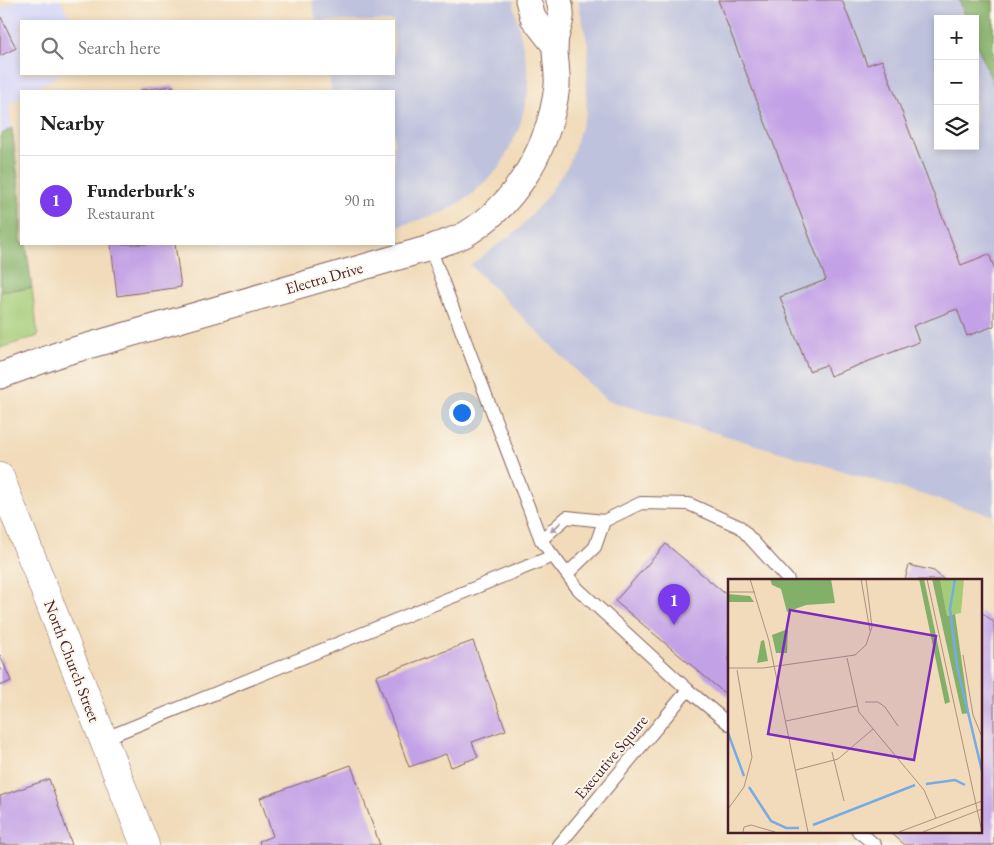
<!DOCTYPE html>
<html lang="en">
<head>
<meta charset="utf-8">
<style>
  :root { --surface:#fff; --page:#f6f6f6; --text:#222; --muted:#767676; --line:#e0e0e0; --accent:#7c3aed }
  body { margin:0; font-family:"EB Garamond",serif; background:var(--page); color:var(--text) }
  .controls { position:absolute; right:15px; top:15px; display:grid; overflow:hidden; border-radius:0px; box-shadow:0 2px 8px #0003 }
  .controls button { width:45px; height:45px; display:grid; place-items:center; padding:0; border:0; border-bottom:1px solid var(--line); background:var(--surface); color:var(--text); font:25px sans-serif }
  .you { position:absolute; left:461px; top:412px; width:18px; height:18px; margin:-12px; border:4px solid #fff; border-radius:50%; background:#1a73e8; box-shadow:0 0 0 8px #1a73e833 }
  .badge { display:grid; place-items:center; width:32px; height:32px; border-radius:50%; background:var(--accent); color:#fff; font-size:16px; font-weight:700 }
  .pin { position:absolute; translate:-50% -41px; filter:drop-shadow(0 1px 2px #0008) }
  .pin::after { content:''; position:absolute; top:26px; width:18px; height:15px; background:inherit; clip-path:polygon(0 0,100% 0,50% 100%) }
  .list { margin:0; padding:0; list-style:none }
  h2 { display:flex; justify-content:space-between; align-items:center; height:65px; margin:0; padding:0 20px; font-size:21px }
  h2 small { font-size:16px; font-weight:400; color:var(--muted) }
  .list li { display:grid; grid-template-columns:32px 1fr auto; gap:15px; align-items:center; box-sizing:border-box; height:90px; padding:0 20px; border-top:1px solid var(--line) }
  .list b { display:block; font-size:19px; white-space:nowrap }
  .list p { margin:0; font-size:16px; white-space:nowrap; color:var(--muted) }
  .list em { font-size:16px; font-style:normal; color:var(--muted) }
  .icon { flex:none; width:28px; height:28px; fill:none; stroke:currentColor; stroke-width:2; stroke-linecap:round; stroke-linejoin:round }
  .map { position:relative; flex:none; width:994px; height:845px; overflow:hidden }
  .search { position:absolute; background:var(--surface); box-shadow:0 2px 8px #0003; left:20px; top:20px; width:375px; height:55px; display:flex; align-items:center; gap:12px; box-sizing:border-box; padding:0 18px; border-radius:0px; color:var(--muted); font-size:19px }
  .panel { position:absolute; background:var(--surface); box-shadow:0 2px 8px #0003; left:20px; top:90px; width:375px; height:155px; border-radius:0px }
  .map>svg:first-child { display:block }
  .built { fill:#d7d7f8 }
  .industrial { fill:#bfc2dd }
  .green { fill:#a4cc77; stroke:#777651 }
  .forest { fill:#83b068; stroke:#66684a }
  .building { fill:#c2a1e6 }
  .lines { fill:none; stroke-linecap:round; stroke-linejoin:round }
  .service-casing { stroke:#84615d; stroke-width:14 }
  .minor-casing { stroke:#84615d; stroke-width:27 }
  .secondary-casing { stroke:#84615d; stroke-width:29 }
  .service { stroke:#fff; stroke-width:12 }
  .minor { stroke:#fff; stroke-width:25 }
  .secondary { stroke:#fff; stroke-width:28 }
  .oneway { fill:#ae9aa0 }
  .labels { text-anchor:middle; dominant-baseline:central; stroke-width:4; stroke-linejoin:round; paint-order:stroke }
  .street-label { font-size:16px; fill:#4a1f2b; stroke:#fbf7ec }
  .inset-river { fill:none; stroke:#77abe4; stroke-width:2.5 }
  .inset-road { fill:none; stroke:#ae9081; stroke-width:1 }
  .view { fill:#7b2cbf; fill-opacity:0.15; stroke:#7b2cbf; stroke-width:2.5 }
  .inset-edge { fill:none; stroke:#4a1f2b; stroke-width:2.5 }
</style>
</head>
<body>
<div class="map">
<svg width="994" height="845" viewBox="0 0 994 845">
  <rect width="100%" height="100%" fill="#fbf7ec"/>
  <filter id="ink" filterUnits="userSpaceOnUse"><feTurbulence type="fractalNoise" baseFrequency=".02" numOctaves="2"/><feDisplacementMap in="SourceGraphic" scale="10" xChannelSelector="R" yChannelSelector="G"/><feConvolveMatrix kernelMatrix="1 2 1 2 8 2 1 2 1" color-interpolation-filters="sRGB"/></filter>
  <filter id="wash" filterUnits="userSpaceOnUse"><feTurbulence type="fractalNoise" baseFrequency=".0096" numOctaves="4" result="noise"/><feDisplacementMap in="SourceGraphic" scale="20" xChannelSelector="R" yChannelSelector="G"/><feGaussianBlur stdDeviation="1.12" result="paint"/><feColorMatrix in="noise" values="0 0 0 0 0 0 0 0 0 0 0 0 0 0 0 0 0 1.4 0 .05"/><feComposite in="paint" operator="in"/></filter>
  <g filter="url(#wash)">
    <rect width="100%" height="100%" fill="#f1dbba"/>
    <!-- built -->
    <polygon class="built" points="20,0 61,0 71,21 21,21 21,74 62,74 32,91 21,91 21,97 9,105 12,128 0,135 0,8"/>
    <!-- industrial -->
    <g class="industrial">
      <polygon points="312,0 513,0 527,65 529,88 519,129 500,167 470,196 444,212 394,228 394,91 332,91 328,74 394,74 394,21 316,21"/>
      <polygon points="578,0 959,0 967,19 938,19 938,146 975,146 975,40 994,86 994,516 606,400 470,265 519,229 545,199 569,164 586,113 588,45"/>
    </g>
    <!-- green -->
    <polygon class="green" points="32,288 38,336 0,348 0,291"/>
    <!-- forest -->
    <g class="forest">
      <polygon points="959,0 993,0 994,86 975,40 975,19 967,19"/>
      <polygon points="12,128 21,204 21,244 26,244 32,288 0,291 0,135"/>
    </g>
    <g id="blocks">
      <!-- building -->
      <g class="building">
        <polygon points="718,0 842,0 867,65 882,60 961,265 989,254 994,267 994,326 967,336 957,309 913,326 919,342 830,376 826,365 809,371 780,297 826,280"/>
        <polygon points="1,17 16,48 0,56 0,18"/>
        <polygon points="174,86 175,91 140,91 140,90"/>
        <polygon points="111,244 175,244 181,287 117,296"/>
        <polygon points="666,544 729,597 729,697 615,601"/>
        <polygon points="909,565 934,571 944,580 905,580"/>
        <polygon points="980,611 994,622 994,845 905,845 889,831 980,831"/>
        <polygon points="473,641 506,730 472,742 478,757 451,767 446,754 409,767 376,676"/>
        <polygon points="0,655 11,681 0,686"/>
        <polygon points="351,765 380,845 260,845 259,841 273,836 260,798"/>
        <polygon points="49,779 72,845 0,845 0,796"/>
      </g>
    </g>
  </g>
  <g filter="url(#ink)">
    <use href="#blocks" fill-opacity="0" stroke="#84615d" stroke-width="1"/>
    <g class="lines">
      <defs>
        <g id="service">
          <polyline points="430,248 541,540 578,589 688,690 729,724"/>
          <polyline points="604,521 641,503 689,504 740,527 788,580"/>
          <polyline points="541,540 567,517 604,521 595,547 567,574"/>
          <polyline points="103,739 553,556"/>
          <polyline points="858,831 875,845"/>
          <polyline points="559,845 688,690"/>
        </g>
        <g id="minor">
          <polyline points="528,0 533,18 555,46"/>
          <path d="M0,376l60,-22 370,-106c12,-5 25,-8 36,-14 52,-31 84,-89 91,-148 1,-13 -2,-25 -2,-38 -1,-20 11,-24 4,-48"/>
        </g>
        <polyline id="secondary" points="0,477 145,845"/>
      </defs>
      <!-- service casing -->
      <use href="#service" class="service-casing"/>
      <!-- minor casing -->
      <use href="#minor" class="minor-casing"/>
      <!-- secondary casing -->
      <use href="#secondary" class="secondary-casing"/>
      <!-- service -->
      <use href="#service" class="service"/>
      <!-- minor -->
      <use href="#minor" class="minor"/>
      <!-- secondary -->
      <use href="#secondary" class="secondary"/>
    </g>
    <!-- one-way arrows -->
    <defs><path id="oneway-solid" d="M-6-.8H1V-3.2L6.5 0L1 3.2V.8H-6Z" transform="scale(1.25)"/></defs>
    <use class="oneway" href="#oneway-solid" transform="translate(556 527) rotate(138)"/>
  </g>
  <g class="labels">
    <!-- street labels -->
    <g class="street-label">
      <text transform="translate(324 278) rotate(-16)">Electra Drive</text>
      <text transform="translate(72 661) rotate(69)">North Church Street</text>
      <text transform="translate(611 757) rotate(-50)">Executive Square</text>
    </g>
  </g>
  <!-- overview -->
  <g transform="translate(728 579)">
    <rect width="254" height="254" fill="#f1dbba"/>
    <path d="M212,0h24l-3,34 -14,3z" fill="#a4cc77"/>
    <path d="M42,0h61l4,24 -29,2 -19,7 -6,-23 -9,-4zM191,0h5l26,123 -5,2zM204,0h8l7,37 8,-2 14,99 -7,1zM0,15l22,2 4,6h-26zM60,50l-1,24h-11l-4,-18zM36,61l4,21 -11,2 4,-22z" fill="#83b068"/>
    <path class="inset-river" d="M227,0l-5,30 7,57 25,105M0,154l16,43M198,205l29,-4 10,5M21,208l22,34 15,7h13M85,246l102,-40"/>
    <path class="inset-road" d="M22,0l19,62 39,191M133,0l9,52M199,0l55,253M0,13h27M235,76l10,60 9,22M119,79l12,54 65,78 12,28M0,89h35l92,-13 11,-10 6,-18 -6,-48M137,123h13l7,5 13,19M58,142l71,-15M104,173l12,49M68,191l42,-11 35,-30M0,230l16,-22 8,-30 -15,-87M15,253l1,-5 7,-2 24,7M171,253l83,-31M195,253l59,-23"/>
    <path class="view" d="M62,31l146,26 -22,124 -146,-26z"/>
    <rect width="254" height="254" class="inset-edge"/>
  </g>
</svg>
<div class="controls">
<button>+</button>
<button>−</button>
<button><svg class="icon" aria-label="layers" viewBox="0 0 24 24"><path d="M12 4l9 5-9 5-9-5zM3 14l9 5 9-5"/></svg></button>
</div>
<div class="you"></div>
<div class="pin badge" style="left:674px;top:625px">1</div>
<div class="search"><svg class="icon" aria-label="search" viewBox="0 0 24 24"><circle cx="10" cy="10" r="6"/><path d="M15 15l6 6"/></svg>Search here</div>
<section class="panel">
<h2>Nearby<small></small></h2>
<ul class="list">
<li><span class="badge">1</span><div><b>Funderburk's</b><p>Restaurant</p></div><em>90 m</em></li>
</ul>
</section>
</div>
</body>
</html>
